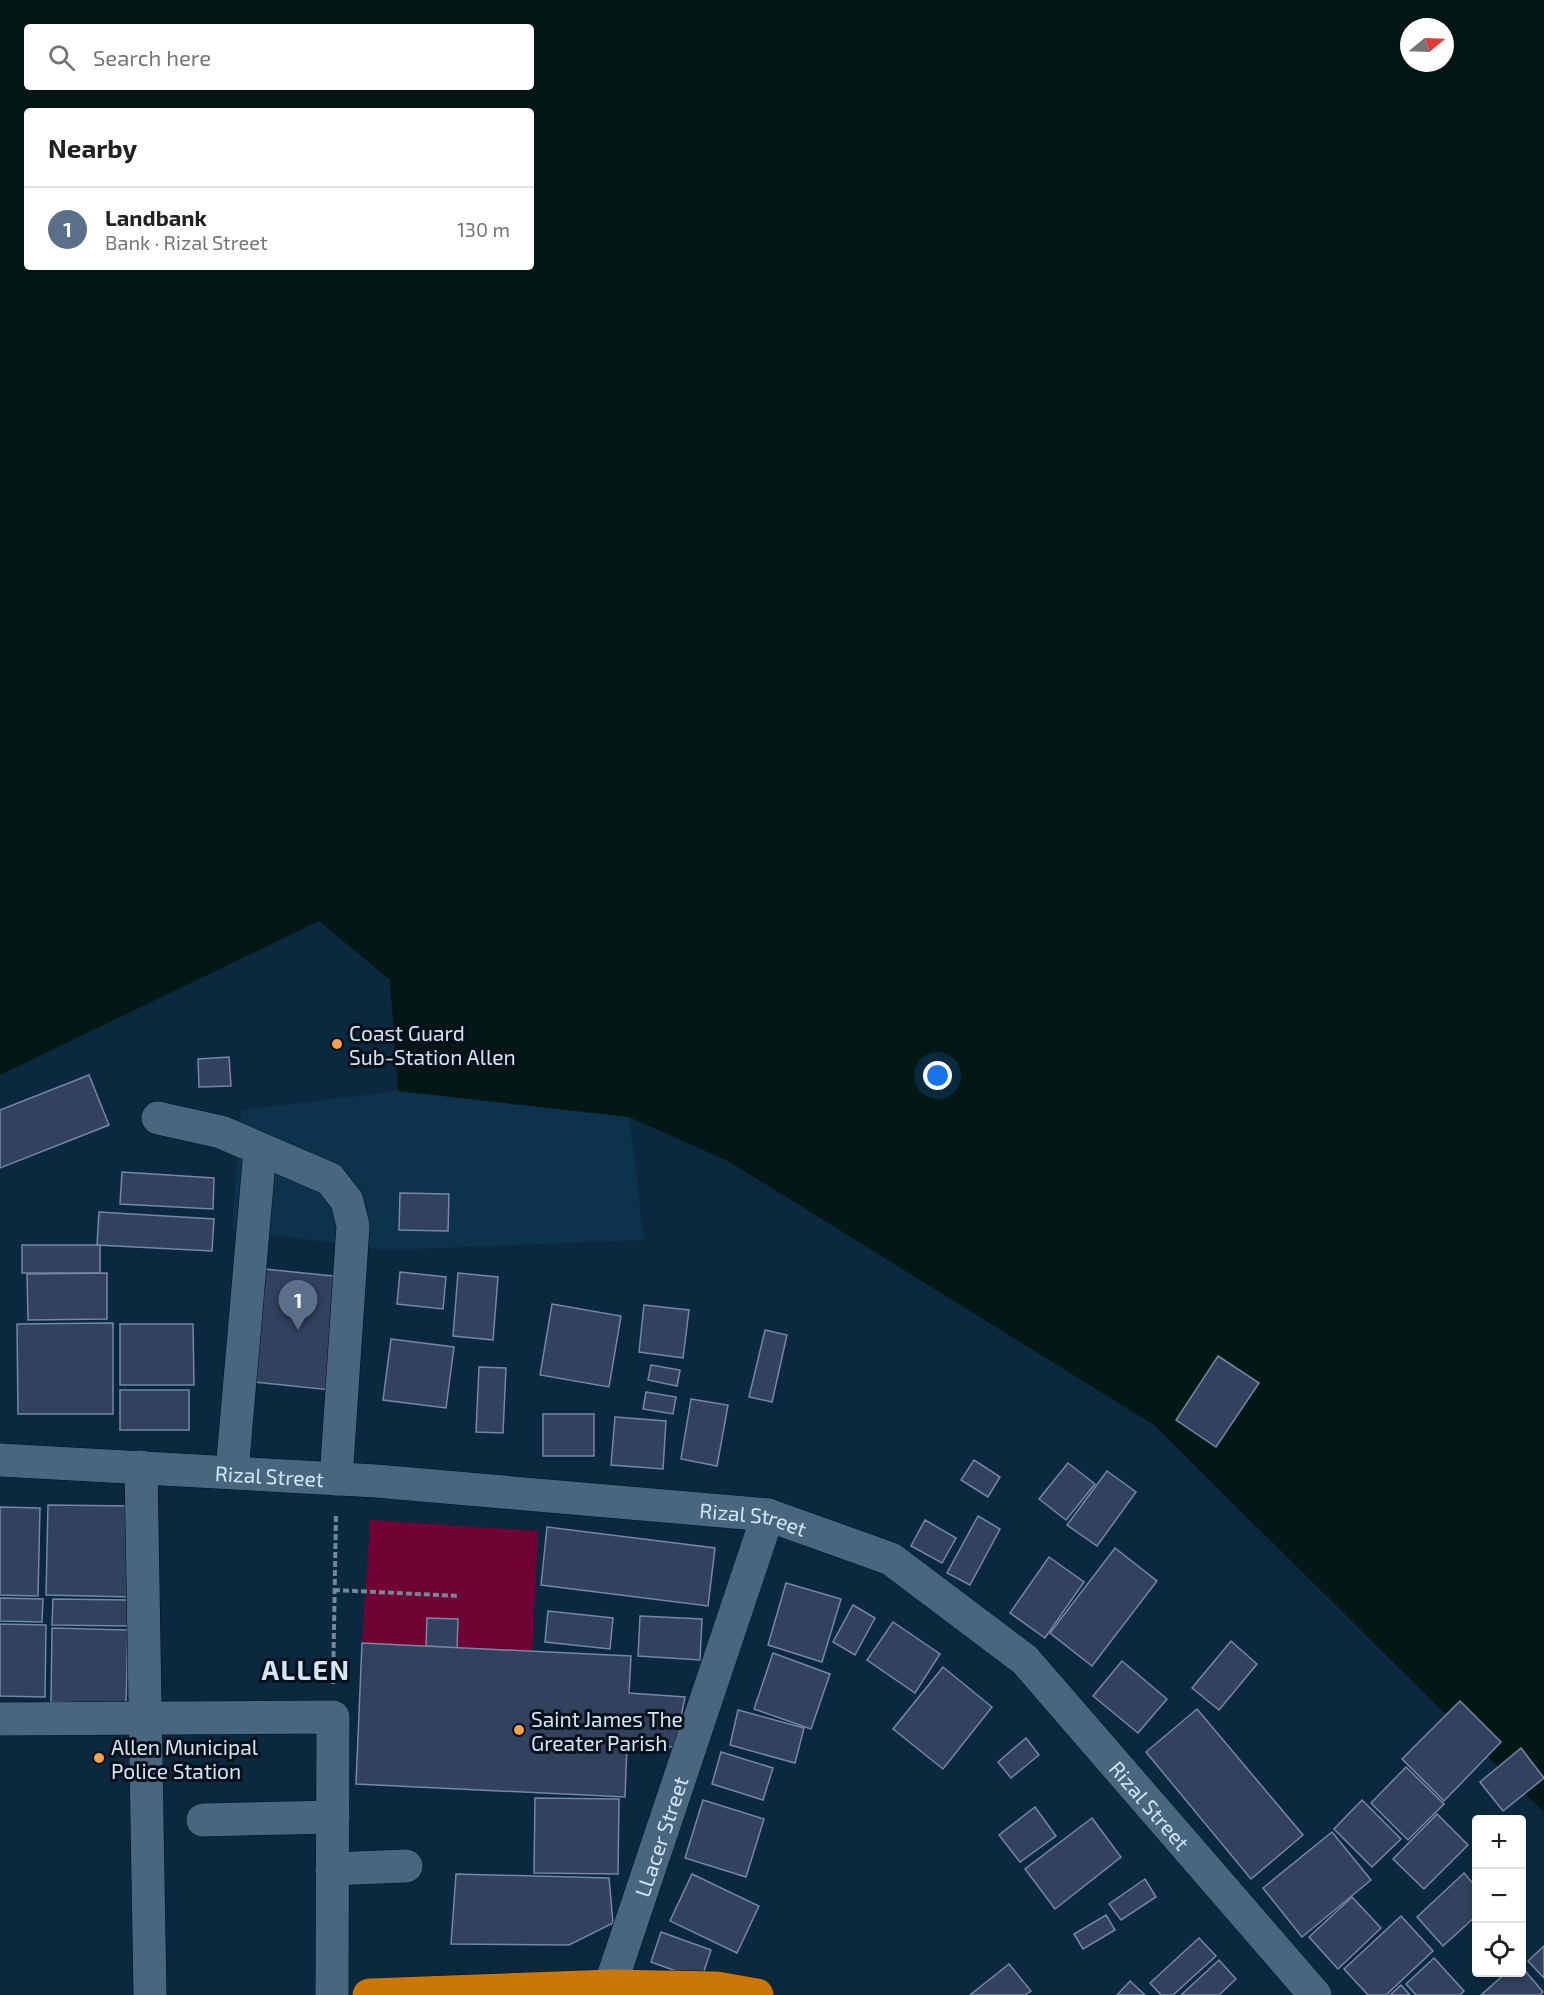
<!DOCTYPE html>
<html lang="en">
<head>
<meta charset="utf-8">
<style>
  :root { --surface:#fff; --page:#f2f2f2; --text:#202124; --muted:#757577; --line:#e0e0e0; --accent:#0b8043 }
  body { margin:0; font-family:"Exo 2",sans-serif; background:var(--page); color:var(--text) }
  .controls { position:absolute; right:18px; bottom:18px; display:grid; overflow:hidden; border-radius:6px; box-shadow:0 3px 9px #0003 }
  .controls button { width:54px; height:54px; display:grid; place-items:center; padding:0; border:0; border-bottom:2px solid var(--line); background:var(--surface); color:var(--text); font:30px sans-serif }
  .compass { position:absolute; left:1400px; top:18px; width:54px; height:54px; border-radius:50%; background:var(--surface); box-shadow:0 3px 9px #0003; rotate:71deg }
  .you { position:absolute; left:938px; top:1076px; width:21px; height:21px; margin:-15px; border:4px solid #fff; border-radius:50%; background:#1a73e8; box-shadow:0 0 0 9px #1a73e833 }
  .badge { display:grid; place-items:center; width:39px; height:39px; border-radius:50%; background:var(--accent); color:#fff; font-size:20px; font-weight:700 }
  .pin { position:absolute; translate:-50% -50px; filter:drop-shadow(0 2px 3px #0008) }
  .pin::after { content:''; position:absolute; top:32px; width:21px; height:18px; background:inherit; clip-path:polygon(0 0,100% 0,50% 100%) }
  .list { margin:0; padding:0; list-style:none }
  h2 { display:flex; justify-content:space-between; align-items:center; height:78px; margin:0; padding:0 24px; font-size:26px }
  h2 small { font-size:20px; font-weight:400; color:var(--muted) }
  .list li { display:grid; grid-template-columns:39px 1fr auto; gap:18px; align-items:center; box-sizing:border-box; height:84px; padding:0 24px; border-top:2px solid var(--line) }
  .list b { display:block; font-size:22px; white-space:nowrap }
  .list p { margin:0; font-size:20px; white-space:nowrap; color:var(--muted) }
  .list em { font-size:20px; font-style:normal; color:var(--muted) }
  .icon { flex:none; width:33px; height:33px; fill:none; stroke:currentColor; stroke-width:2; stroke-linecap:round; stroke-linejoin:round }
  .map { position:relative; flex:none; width:1544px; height:1995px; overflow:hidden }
  .search { position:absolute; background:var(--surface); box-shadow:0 3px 9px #0003; left:24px; top:24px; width:510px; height:66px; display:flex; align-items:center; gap:15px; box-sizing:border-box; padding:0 21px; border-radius:6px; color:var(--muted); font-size:22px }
  .panel { position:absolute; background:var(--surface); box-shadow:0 3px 9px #0003; left:24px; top:108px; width:510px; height:162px; border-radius:6px }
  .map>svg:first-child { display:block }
  .built { fill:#0d334c }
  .green { fill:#710234 }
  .water { fill:#031815; fill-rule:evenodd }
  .building { fill:#32415d; stroke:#7586a6; stroke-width:1.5 }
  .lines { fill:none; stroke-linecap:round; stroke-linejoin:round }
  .minor-casing { stroke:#001120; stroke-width:34 }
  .highway-casing { stroke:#001120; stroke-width:34 }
  .path { stroke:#708899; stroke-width:4; stroke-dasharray:6 3; stroke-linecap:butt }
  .minor { stroke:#48677f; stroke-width:33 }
  .highway { stroke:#ca7707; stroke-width:33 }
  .poi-dot { fill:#f7a149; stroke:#05111a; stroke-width:2 }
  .labels { text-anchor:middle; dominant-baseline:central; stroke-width:6; stroke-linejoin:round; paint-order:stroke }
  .poi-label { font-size:21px; fill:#d4e5f3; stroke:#05111a; text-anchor:start }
  .street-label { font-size:21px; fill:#d4e5f3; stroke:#05111a }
  .district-label { font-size:27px; font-weight:bold; letter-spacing:1.5px; fill:#d4e5f3; stroke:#05111a }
</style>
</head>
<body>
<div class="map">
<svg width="1544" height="1995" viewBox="0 0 1544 1995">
  <rect width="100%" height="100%" fill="#0b293e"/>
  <!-- built -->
  <polygon class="built" points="398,1091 629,1117 644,1240 387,1250 232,1230 241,1110"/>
  <!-- green -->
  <polygon class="green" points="370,1520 538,1531 532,1651 457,1648 428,1619 426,1646 362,1643"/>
  <!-- water -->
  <path class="water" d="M0,0h1544v1812l-390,-387 -426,-264 -99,-44 -231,-26 -8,-111 -71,-59 -319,154zM27,27h504v60h-504zM1409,27h36v36h-36zM27,111h504v156h-504z"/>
  <!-- building -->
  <g class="building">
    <polygon points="229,1057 231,1086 199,1087 198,1059"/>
    <polygon points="89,1075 109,1125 0,1168 0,1110"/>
    <polygon points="122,1172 214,1178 213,1209 120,1204"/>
    <polygon points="400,1193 449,1194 448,1231 399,1230"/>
    <polygon points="99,1212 214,1219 212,1251 97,1245"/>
    <rect x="22" y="1245" width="78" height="28"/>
    <polygon points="265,1269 342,1277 331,1390 254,1382"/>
    <polygon points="400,1272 446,1277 443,1309 397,1304"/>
    <polygon points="107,1273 107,1319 28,1320 27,1274"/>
    <polygon points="458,1273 498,1277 493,1340 453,1336"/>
    <polygon points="552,1304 621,1316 609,1387 540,1375"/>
    <polygon points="644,1305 689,1310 683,1358 639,1352"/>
    <polygon points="113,1323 113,1414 18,1414 17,1324"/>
    <polygon points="120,1324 193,1324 194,1385 120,1385"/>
    <polygon points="765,1330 787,1335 772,1402 749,1397"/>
    <polygon points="391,1339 454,1347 446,1408 383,1400"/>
    <polygon points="1218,1356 1259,1383 1216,1447 1176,1420"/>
    <polygon points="651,1365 680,1370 677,1386 648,1380"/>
    <polygon points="479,1367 506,1368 503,1433 476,1432"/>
    <rect x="120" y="1390" width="69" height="40"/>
    <polygon points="646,1392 676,1397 673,1414 643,1409"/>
    <polygon points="691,1399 728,1405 717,1466 681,1459"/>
    <rect x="543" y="1414" width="51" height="42"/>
    <polygon points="615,1417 666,1421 663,1469 611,1465"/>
    <polygon points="974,1460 1000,1477 988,1497 961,1480"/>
    <polygon points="1068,1463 1095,1484 1066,1520 1039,1499"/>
    <polygon points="1107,1471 1136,1492 1097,1546 1067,1525"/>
    <polygon points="48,1505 133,1506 131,1597 46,1595"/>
    <polygon points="0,1507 40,1508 38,1596 0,1595"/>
    <polygon points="978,1516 1000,1529 970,1585 947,1573"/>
    <polygon points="925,1520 956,1538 942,1563 911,1546"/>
    <polygon points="547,1527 715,1548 708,1606 541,1585"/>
    <polygon points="1115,1548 1157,1581 1092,1666 1050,1633"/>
    <polygon points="1049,1557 1084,1582 1045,1638 1010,1613"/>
    <polygon points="786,1583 841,1599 822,1662 768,1645"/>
    <polygon points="0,1598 43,1599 42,1622 0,1621"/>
    <polygon points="53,1599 128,1600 128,1626 52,1625"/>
    <polygon points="853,1605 875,1618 855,1655 833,1642"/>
    <polygon points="548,1611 613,1618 610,1649 545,1642"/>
    <polygon points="640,1616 702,1619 700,1660 638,1656"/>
    <polygon points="427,1618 458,1619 457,1648 426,1646"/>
    <polygon points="893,1622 940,1654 915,1693 867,1660"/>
    <polygon points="0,1624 46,1625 45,1697 0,1696"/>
    <polygon points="52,1628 128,1630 126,1704 51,1702"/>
    <polygon points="1231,1641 1257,1664 1219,1710 1192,1688"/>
    <polygon points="362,1643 631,1656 629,1693 685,1697 675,1747 627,1746 625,1797 356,1784"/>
    <polygon points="773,1653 830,1674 811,1729 754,1709"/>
    <polygon points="1122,1661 1167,1699 1138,1733 1093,1696"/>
    <polygon points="943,1667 992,1707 943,1769 893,1729"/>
    <polygon points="1460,1701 1501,1742 1444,1801 1402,1759"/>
    <polygon points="1197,1709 1303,1835 1251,1879 1146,1752"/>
    <polygon points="738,1710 804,1728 795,1763 730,1745"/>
    <polygon points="1026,1738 1039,1755 1011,1778 998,1762"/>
    <polygon points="1521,1748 1544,1778 1503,1811 1480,1782"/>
    <polygon points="721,1752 773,1768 763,1800 712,1784"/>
    <polygon points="1406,1767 1444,1804 1408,1840 1371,1803"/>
    <polygon points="535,1798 619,1799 618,1874 534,1873"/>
    <polygon points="703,1800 764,1819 746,1877 685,1858"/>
    <polygon points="1362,1800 1401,1839 1372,1867 1334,1829"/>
    <polygon points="1035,1807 1056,1836 1020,1862 999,1835"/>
    <polygon points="1437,1814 1468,1845 1424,1889 1393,1859"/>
    <polygon points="1092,1818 1121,1857 1055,1909 1025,1869"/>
    <polygon points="1332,1832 1371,1880 1302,1937 1263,1888"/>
    <polygon points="1464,1873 1476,1887 1476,1916 1443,1946 1417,1917"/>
    <polygon points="456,1874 609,1878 613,1923 569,1945 451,1944"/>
    <polygon points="692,1874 759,1906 737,1953 670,1921"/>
    <polygon points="1145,1879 1156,1897 1121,1920 1109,1904"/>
    <polygon points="1352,1897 1381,1928 1338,1969 1309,1937"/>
    <polygon points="1106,1915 1115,1930 1083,1949 1074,1934"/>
    <polygon points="1401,1916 1433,1951 1386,1995 1368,1995 1344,1969"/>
    <polygon points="661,1932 711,1950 701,1980 651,1962"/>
    <polygon points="1199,1938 1216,1956 1173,1995 1161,1995 1150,1983"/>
    <polygon points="1544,1946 1544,1978 1528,1961"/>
    <polygon points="1434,1958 1464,1991 1460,1995 1416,1995 1406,1984"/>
    <polygon points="1219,1960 1236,1979 1219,1995 1181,1995"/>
    <polygon points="1009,1964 1031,1991 1025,1995 970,1995"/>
    <polygon points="1522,1967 1543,1992 1540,1995 1481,1995 1507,1972 1522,1972"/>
    <polygon points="1130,1981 1145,1995 1117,1995"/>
    <polygon points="1401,1985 1410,1995 1390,1995"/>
  </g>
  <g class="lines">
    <defs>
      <g id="minor">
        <polyline points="158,1118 221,1132 330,1179 347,1201 353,1226 336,1479"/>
        <path id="s1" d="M0,1460l376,21 392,34 123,44 134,101 290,335"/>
        <polyline points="141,1467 150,1995"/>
        <polyline points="232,1472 260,1150"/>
        <polyline points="0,1719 333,1717 332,1995"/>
        <polyline points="203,1820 333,1817"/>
        <polyline points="332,1869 406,1866"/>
        <path id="s2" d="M610,1986l158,-471"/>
      </g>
      <polyline id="highway" points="369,1995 610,1986 717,1988 757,1995"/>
    </defs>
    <!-- minor casing -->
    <use href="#minor" class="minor-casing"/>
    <!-- highway casing -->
    <use href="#highway" class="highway-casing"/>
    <!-- path -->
    <g class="path">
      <polyline points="334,1590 459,1596"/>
      <polyline points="333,1684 336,1514"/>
    </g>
    <!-- minor -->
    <use href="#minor" class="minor"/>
    <!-- highway -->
    <use href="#highway" class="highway"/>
  </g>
  <!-- markers -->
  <g class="poi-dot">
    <circle cx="337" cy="1044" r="6"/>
    <circle cx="519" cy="1730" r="6"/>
    <circle cx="99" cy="1758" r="6"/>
  </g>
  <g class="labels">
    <!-- poi labels -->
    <g class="poi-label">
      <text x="349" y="1032">Coast Guard<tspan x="349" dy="24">Sub-Station Allen</tspan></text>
      <text x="531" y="1718">Saint James The<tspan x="531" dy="24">Greater Parish</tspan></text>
      <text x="111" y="1746">Allen Municipal<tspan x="111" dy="24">Police Station</tspan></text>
    </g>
    <!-- street labels -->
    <g class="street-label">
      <text stroke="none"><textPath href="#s1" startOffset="270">Rizal Street</textPath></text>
      <text stroke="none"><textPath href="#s1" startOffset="756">Rizal Street</textPath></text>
      <text stroke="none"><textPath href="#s1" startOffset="1260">Rizal Street</textPath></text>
      <text stroke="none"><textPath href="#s2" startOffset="158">LLacer Street</textPath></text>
    </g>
    <!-- district labels -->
    <g class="district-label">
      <text x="306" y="1669">ALLEN</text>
    </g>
  </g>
</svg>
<div class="controls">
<button>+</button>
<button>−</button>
<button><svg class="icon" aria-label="locate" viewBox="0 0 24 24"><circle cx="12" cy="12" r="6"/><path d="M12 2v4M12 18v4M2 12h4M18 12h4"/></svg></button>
</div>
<svg class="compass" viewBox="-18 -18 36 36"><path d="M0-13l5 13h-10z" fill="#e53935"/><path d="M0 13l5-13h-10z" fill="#757577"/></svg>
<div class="you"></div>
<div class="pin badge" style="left:298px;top:1330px;background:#5c6f8a">1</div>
<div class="search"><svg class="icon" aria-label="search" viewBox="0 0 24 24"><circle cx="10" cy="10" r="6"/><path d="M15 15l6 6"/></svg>Search here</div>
<section class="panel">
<h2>Nearby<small></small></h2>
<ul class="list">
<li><span class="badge" style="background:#5c6f8a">1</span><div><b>Landbank</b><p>Bank · Rizal Street</p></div><em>130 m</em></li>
</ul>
</section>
</div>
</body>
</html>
